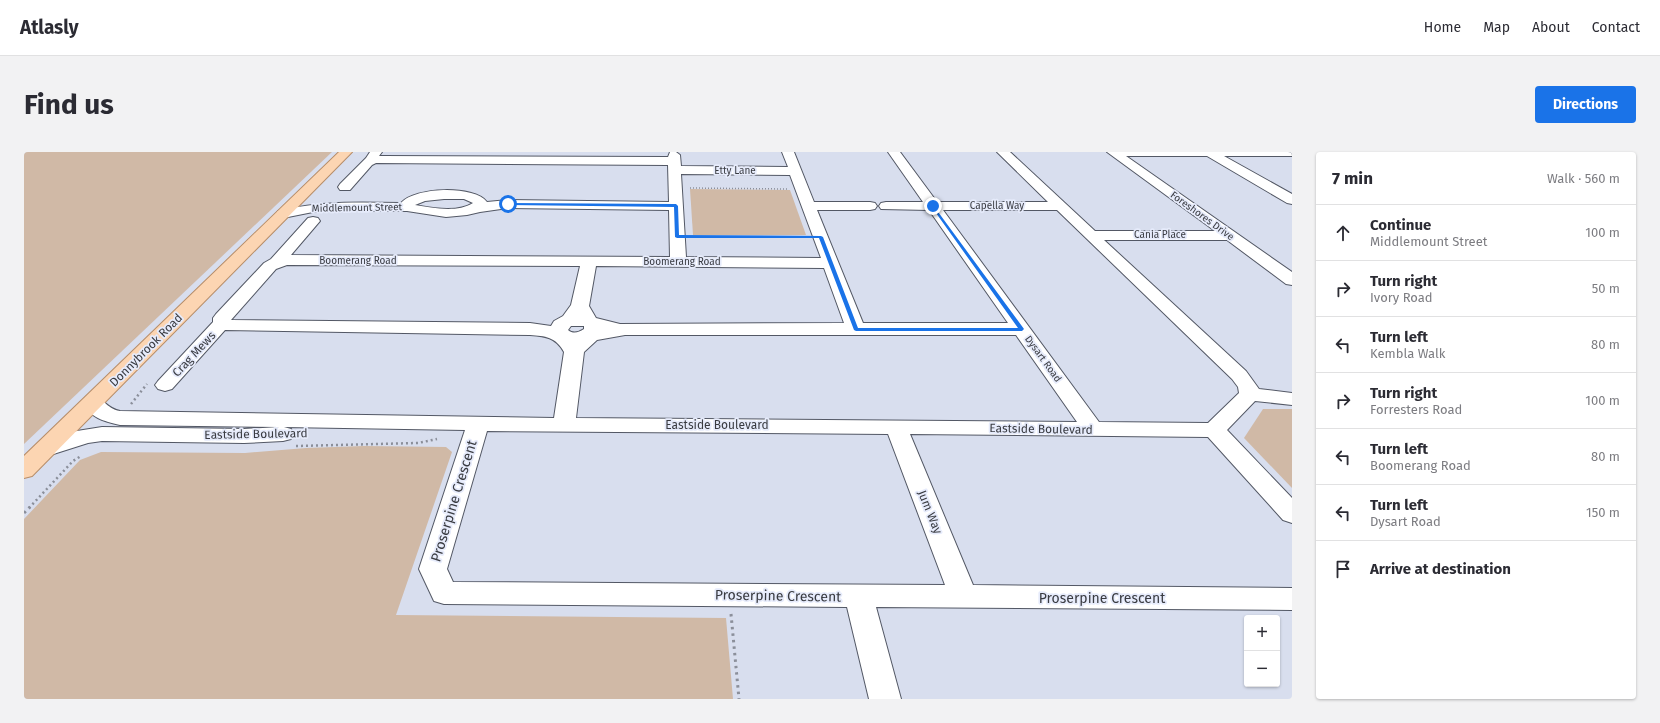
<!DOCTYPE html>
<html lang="en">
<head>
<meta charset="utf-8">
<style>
  :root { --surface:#fff; --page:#f2f2f3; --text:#2b2b33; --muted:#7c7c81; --line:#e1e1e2; --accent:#1a73e8 }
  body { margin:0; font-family:"Fira Sans",sans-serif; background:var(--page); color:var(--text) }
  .controls { position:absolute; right:12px; bottom:12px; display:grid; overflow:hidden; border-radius:4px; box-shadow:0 1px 3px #0004 }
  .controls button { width:36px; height:36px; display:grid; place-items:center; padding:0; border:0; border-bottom:1px solid var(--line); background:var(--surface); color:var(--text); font:20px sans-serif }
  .stop { position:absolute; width:12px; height:12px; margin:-9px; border:3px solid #1a73e8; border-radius:50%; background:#fff }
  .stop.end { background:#1a73e8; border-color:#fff; box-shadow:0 1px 4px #0008 }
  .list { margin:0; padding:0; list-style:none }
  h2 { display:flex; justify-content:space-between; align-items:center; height:52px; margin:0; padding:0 16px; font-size:17px }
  h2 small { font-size:13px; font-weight:400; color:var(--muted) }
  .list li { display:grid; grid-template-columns:26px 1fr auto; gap:12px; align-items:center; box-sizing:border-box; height:56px; padding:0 16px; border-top:1px solid var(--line) }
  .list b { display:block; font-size:15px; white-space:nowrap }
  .list p { margin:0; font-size:13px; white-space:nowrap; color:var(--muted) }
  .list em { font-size:13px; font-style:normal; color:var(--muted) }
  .icon { flex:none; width:22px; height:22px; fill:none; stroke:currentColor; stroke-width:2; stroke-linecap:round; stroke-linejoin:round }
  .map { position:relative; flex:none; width:1268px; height:547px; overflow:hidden; border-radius:4px }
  header { display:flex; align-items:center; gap:24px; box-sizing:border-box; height:56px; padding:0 20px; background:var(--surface); border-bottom:1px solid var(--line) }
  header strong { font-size:19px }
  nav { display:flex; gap:22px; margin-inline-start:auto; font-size:14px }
  .intro { display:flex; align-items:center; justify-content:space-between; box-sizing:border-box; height:96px; padding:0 24px }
  h1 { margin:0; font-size:28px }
  .button { padding:10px 18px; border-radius:4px; background:var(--accent); color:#fff; font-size:14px; font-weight:700 }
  main { display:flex; gap:24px; padding:0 24px }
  aside { flex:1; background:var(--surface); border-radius:4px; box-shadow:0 1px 3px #0004 }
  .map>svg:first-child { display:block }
  .green { fill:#d0b9a6 }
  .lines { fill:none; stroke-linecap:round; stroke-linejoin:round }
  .minor-casing { stroke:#535865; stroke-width:2 }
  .major-casing { stroke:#b68d69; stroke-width:2 }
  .path-far2 { stroke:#8b8f9a; stroke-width:1.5; stroke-dasharray:1 2; stroke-linecap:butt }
  .path-far1 { stroke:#8b8f9a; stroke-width:2.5; stroke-dasharray:2 3; stroke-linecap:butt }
  .path { stroke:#8b8f9a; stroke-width:3; stroke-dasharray:2.5 4; stroke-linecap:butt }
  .minor { fill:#fff; fill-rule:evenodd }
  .major { fill:#fcd5b2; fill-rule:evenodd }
  .route { fill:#1a73e8 }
  .labels { text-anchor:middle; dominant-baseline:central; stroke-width:3.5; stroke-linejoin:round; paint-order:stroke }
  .far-street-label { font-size:10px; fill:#393b41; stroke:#e6ebfb }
  .street-label { font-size:12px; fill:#393b41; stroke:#e6ebfb }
  .near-street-label { font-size:14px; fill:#393b41; stroke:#e6ebfb }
</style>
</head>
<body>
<header>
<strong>Atlasly</strong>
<nav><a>Home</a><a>Map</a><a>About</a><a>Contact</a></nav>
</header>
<div class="intro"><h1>Find us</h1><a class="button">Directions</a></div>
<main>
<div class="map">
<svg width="1268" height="547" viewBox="0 0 1268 547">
  <rect width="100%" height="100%" fill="#d8deee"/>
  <!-- green -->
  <g class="green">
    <polygon points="0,0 308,0 0,292"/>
    <polygon points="666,37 766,38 782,83 669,83"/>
    <polygon points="1239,257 1268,257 1268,336 1220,286"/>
    <polygon points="340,294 422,295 428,300 372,463 702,466 709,547 0,547 0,367 56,308 77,300 221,301 282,296"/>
  </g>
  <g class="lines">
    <defs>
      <path id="minor" d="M346,0h12l-3,4h3l286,1 2,-5h6l4,3 1,11 107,1 -6,-15h12l20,50h56l5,1 2,3 -2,3 -5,1h-53l46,113h145l-79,-113 -48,-1 -2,-3 2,-3 5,-1h37l-35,-50h12l37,50h111l-51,-50h13l85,79h120l-108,-79h185v4h-68l68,38v10l-5,-1 -80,-47h-81l166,116v13l-6,-1 -59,-44h-123l142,131 13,18 33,4v12l-37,-4 -28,29 65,68v25l-9,-3 -75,-83 -298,-3 63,151 319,3v22l-416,-3 25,92h-32l-22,-92 -403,-3 -10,-3 -15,-32 46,-139 -181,-3 7,2 3,5 -3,5 -8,2 -39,2 -142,-2 -14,2 -44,14 -8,-2 -3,-5 3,-5 41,-14 25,-4 142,2 36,-2 -160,-2c-17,-4 -29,-7 -38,-23l4,-4c18,-5 17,10 34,13l434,7 10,-66c-8,-15 -19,-16 -34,-17l-305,-5 -53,59 -7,2 -7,-2 -3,-4 3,-4 55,-59v-4l3,-4 48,-51 7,-4 37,-41 5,-1 5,1 2,3 -29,34 379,2 -1,-47 -161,-2 -28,4 -13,3 -21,2 -39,-6h-62l-32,1 -30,6 -5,-1 -2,-3 2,-3c41,-10 81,-9 123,-8 14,-16 73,-18 86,-1l21,-2 161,2 -1,-37 -292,-2 -4,2 -22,25h-10l-2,-3 2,-3 26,-26zM657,22l109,1 31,83 -135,-1zM420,47h20l9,4c-16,10 -40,5 -58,2l10,-4zM919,58h114l175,169 6,8 1,6 -31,30 -109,-1zM263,113l293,1 -9,39 -8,11 -9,5 -3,5 -21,-3 -299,-3 45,-51zM572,114l228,2 20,55 -224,1 -24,-6 -7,-12zM547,174h13v3c-6,4 -11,5 -16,1zM601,183h391l61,87 -501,-4 8,-66 13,-12zM463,279l401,3 57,151 -492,-3 -6,-13z"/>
      <polygon id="major" points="315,0 328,0 8,324 0,326 0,304"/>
    </defs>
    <!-- minor casing -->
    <use href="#minor" class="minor-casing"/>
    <!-- major casing -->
    <use href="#major" class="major-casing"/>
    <!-- path-far2 -->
    <g class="path-far2">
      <polyline points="666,36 763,37"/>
      <polyline points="670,85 781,85"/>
    </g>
    <!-- path-far1 -->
    <g class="path-far1">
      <polyline points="107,252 123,232"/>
      <polyline points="272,294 394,291 413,287"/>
      <polyline points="5,356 49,309 57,304"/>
    </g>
    <!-- path -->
    <g class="path">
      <polyline points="0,361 6,355"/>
      <polyline points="707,462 715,547"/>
    </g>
    <!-- minor -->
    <use href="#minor" class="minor"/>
    <!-- major -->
    <use href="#major" class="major"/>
  </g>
  <!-- route -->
  <polygon class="route" points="484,51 652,52 654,54 655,83 797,84 799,85 834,176 994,176 907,54 909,53 1000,177 998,179 832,179 830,178 795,86 653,86 651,85 650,55 482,53"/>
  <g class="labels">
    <!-- far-street labels -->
    <g class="far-street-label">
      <text x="711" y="19">Etty Lane</text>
      <text x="973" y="54">Capella Way</text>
      <text transform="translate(333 56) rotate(-1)">Middlemount Street</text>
      <text transform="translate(1178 64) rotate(36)">Foreshores Drive</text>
      <text x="1136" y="83">Cania Place</text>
      <text x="334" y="109">Boomerang Road</text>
      <text x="658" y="110">Boomerang Road</text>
      <text transform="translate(1019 207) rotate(54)">Dysart Road</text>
    </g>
    <!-- street labels -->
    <g class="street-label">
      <text transform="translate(122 198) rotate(-45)">Donnybrook Road</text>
      <text transform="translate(170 202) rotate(-47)">Crag Mews</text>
      <text x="693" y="273">Eastside Boulevard</text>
      <text transform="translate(1017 277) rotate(1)">Eastside Boulevard</text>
      <text transform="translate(232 282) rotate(-1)">Eastside Boulevard</text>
      <text transform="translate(906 360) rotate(68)">Jum Way</text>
    </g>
    <!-- near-street labels -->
    <g class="near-street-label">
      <text transform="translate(430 349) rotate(-73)">Proserpine Crescent</text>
      <text transform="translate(754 444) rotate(1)">Proserpine Crescent</text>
      <text x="1078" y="446">Proserpine Crescent</text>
    </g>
  </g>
</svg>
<div class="controls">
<button>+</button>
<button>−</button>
</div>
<div class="stop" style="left:484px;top:52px"></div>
<div class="stop end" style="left:909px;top:54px"></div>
</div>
<aside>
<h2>7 min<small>Walk · 560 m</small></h2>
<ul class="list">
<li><svg class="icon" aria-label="ahead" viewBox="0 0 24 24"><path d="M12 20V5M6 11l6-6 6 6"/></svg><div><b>Continue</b><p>Middlemount Street</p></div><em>100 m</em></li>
<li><svg class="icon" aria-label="right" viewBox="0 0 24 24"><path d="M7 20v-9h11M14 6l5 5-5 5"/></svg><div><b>Turn right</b><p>Ivory Road</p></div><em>50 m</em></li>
<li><svg class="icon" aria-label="left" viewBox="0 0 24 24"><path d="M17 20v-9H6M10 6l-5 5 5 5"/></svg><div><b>Turn left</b><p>Kembla Walk</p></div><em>80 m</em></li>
<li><svg class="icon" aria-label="right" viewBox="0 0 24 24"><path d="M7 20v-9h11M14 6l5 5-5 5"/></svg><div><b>Turn right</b><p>Forresters Road</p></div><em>100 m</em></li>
<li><svg class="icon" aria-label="left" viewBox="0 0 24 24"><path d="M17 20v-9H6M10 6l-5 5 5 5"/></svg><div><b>Turn left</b><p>Boomerang Road</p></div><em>80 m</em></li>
<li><svg class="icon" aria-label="left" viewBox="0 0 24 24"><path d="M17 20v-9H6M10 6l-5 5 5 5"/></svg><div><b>Turn left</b><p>Dysart Road</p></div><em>150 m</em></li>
<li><svg class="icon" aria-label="arrive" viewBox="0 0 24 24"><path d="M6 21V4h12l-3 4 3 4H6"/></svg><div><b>Arrive at destination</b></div></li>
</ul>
</aside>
</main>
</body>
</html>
